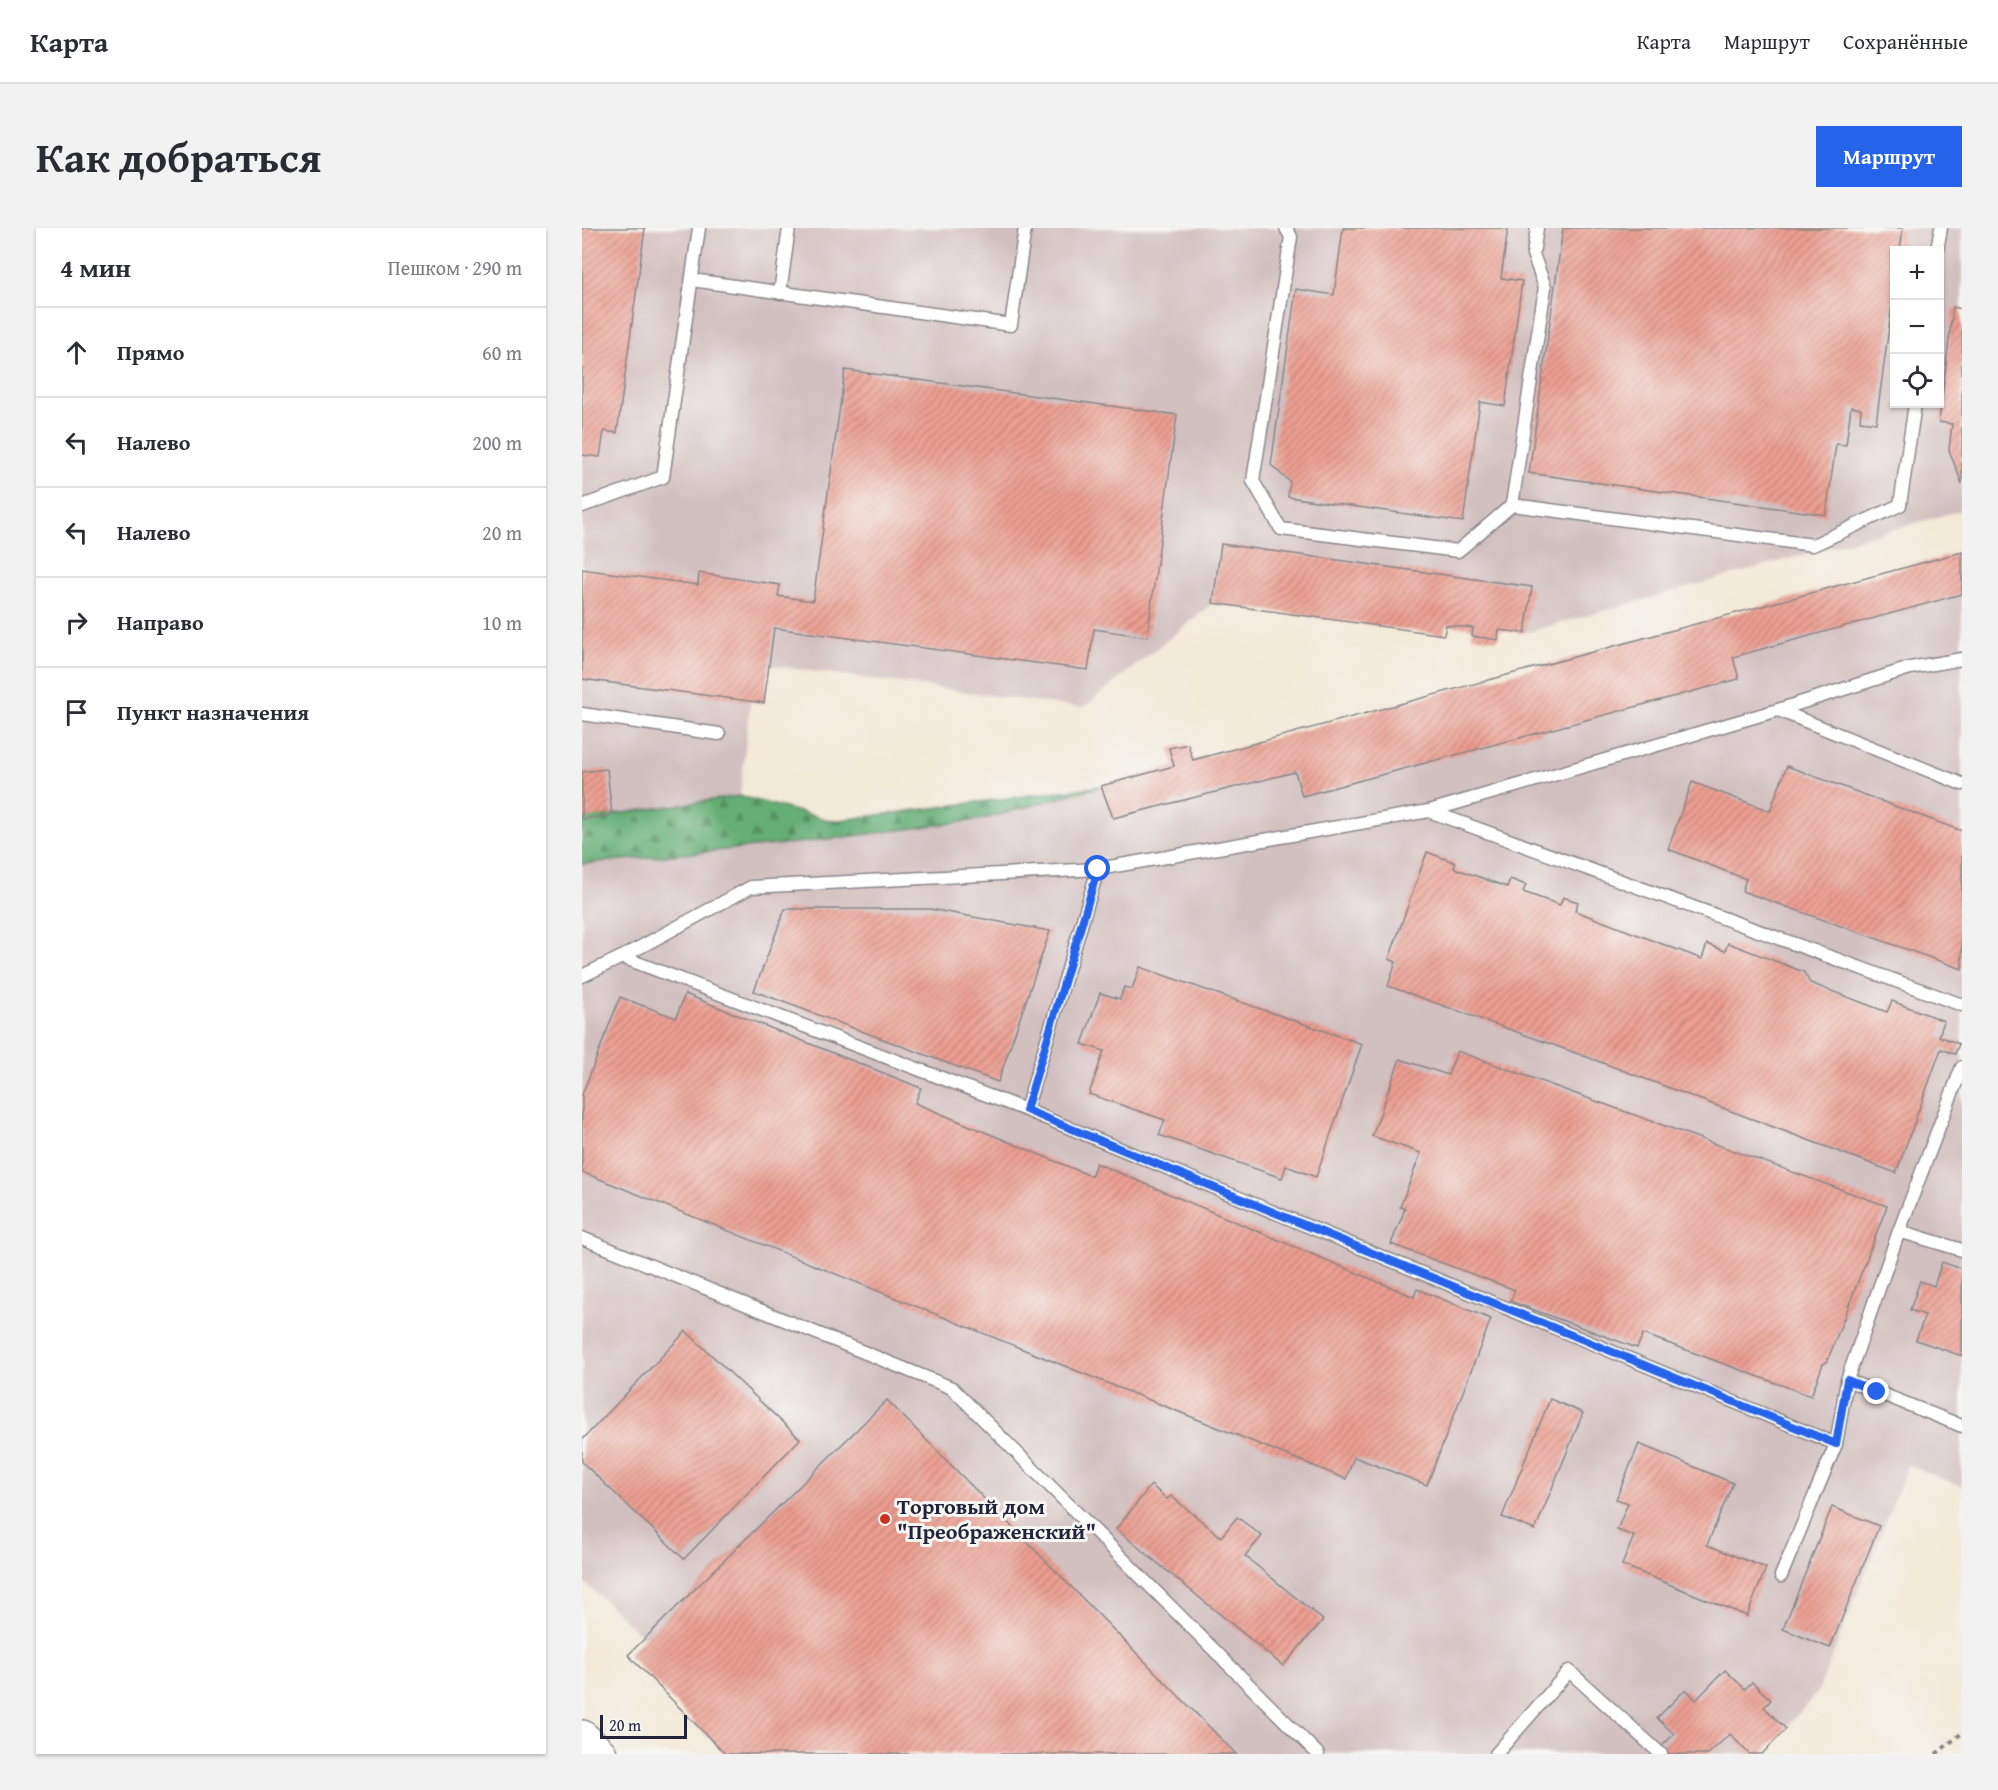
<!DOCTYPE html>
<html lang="ru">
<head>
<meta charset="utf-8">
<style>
  :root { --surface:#fff; --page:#f2f2f3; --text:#2b2b33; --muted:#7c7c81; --line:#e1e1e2; --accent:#2563eb }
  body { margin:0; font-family:"Gentium Book Plus",serif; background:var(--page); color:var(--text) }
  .controls { position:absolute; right:18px; top:18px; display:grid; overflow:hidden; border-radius:0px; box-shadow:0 2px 4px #0004 }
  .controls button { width:54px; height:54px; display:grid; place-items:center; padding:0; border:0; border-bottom:2px solid var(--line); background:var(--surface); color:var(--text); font:30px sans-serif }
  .scale { position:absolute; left:18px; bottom:15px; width:87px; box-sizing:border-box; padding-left:6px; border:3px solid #22223b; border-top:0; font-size:16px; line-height:21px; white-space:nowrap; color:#22223b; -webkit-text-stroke:4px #f6f6f2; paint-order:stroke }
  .stop { position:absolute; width:18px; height:18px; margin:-14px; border:4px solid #2563eb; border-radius:50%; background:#fff }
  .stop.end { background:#2563eb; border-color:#fff; box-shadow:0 2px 6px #0008 }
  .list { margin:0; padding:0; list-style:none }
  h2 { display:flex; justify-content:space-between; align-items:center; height:78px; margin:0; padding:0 24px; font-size:26px }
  h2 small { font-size:20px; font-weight:400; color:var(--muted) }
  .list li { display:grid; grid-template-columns:39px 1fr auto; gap:18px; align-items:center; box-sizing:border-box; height:90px; padding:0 24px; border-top:2px solid var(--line) }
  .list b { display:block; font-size:22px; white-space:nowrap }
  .list em { font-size:20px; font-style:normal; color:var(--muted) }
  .icon { flex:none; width:33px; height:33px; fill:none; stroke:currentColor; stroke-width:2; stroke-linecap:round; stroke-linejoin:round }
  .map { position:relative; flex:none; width:1380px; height:1526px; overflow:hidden; border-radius:0px }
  header { display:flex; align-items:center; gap:36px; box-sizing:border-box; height:84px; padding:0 30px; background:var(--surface); border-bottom:2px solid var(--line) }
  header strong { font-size:28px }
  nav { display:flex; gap:33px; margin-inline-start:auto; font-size:21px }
  .intro { display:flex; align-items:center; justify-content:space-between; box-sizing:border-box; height:144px; padding:0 36px }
  h1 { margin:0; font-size:42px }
  .button { padding:15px 27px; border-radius:0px; background:var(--accent); color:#fff; font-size:21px; font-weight:700 }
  main { display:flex; gap:36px; padding:0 36px }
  aside { flex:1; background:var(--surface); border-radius:0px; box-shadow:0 2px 4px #0004 }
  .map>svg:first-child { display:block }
  .industrial { fill:#d2bfc0; fill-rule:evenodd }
  .forest { fill:url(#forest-firs); stroke:#446858; stroke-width:1.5 }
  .building { fill:url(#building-hatch) }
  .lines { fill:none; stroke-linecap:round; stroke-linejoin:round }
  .lane-casing { stroke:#8a8689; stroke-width:15 }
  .primary-casing { stroke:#8a8689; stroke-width:36 }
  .path { stroke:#8a8689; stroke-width:4; stroke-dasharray:4.5 4.5; stroke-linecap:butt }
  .lane { stroke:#fff; stroke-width:12 }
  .primary { stroke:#fff; stroke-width:33 }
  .route { stroke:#2563eb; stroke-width:8 }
  .poi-dot { fill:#c8321e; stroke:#f6f6f2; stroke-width:2 }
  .labels { text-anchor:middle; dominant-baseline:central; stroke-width:6; stroke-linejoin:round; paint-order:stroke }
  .poi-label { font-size:22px; font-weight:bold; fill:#22223b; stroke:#f6f6f2; text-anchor:start }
</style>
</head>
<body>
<header>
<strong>Карта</strong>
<nav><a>Карта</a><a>Маршрут</a><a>Сохранённые</a></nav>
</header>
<div class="intro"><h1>Как добраться</h1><a class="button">Маршрут</a></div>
<main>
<aside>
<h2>4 мин<small>Пешком · 290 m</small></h2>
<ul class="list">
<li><svg class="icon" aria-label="ahead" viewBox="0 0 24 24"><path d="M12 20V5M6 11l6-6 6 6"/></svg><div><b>Прямо</b></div><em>60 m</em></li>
<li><svg class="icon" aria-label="left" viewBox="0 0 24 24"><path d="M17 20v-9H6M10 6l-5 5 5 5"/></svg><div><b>Налево</b></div><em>200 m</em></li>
<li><svg class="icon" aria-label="left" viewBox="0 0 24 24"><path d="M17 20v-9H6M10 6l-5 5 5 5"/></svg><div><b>Налево</b></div><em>20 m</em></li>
<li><svg class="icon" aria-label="right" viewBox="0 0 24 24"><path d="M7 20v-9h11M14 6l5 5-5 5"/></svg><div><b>Направо</b></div><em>10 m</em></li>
<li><svg class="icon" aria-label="arrive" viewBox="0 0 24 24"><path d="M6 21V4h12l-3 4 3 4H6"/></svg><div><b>Пункт назначения</b></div></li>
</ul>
</aside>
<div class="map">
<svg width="1380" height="1526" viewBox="0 0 1380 1526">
  <defs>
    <pattern id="forest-firs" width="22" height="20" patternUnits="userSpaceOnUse" patternTransform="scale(1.5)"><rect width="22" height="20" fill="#65ae76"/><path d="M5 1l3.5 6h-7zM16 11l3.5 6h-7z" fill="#538d62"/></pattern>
    <pattern id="building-hatch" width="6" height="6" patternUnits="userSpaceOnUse" patternTransform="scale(1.5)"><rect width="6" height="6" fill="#ec9e90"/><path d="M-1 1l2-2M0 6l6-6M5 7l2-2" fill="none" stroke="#bf8077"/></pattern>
  </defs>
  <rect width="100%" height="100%" fill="#f6f6f2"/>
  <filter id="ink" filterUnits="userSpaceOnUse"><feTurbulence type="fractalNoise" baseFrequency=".0167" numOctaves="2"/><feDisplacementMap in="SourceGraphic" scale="12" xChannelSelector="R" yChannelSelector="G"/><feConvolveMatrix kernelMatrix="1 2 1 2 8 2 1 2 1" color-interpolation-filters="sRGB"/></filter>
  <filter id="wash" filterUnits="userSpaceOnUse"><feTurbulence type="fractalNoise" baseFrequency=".008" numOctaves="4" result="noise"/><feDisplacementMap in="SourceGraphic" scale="24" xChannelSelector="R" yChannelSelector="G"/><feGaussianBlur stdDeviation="1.35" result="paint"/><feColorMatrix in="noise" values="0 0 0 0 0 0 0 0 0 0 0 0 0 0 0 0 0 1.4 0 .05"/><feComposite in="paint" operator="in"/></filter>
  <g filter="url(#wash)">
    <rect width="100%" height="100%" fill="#f3e9d7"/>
    <!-- industrial -->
    <g class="industrial">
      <path d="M0,0h1380v282l-437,123 -25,-3 -2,10 -26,-4 1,-8 -27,-3 -2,10 -231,-32 -130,105 -314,-43 -5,38 -14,-1 -10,94 -158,23zM1312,22h46v154h-46z"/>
      <polygon points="1380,324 1380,1258 1326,1237 1236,1464 1180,1526 143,1526 46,1427 62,1410 0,1352 0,636 224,614 402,591 592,538 587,520 606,516 612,532"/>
    </g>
    <!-- forest -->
    <polygon class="forest" points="519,558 402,591 224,614 0,636 0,591 158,568 251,593"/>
    <g id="blocks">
      <!-- building -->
      <g class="building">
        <polygon points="0,0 63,0 35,205 22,203 18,229 0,227"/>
        <polygon points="761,0 926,0 919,50 940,53 923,178 898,174 881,294 706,269 708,254 689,237 714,61 752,67"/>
        <polygon points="981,0 1321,0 1318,22 1312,22 1312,62 1294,195 1278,193 1279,181 1269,179 1264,217 1254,216 1244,287 947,245"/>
        <polygon points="1371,79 1380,81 1380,256 1367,222 1370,196 1357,194"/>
        <polygon points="263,142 595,187 565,409 512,401 506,442 192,400 182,475 0,451 0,341 116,357 117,345 198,357 196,368 231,373"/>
        <polygon points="639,316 950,359 943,405 917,402 916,412 890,408 891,400 864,397 862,407 631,375"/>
        <polygon points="1380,324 1380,366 1151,429 1157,451 720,568 713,544 531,590 519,558 592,538 587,520 606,516 611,532"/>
        <polygon points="1205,538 1380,603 1380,741 1160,663 1164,651 1086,621 1110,554 1188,583"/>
        <polygon points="25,541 30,587 0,591 0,544"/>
        <polygon points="845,624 874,635 872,640 925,659 928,651 944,657 941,664 978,677 981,669 996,674 993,683 1120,731 1125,716 1143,723 1146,715 1222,744 1228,755 1305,784 1310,773 1362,793 1357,808 1377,816 1373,826 1359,821 1314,945 1005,829 806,758 814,734 807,731"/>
        <polygon points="203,681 348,681 468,703 416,854 172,763"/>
        <polygon points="558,739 780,816 734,949 704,938 700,950 577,907 583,892 507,866 522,823 500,816 518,765 538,771 542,759 550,761"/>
        <polygon points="103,766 339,860 333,875 509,948 514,935 832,1069 835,1061 909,1091 845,1257 772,1229 764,1251 0,944 0,867 38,769 94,790"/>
        <polygon points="875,823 1305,978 1245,1134 1241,1136 1229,1168 1061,1106 1055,1120 928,1073 933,1062 809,1016 823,981 818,979 839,925 790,908 818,831 866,847"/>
        <polygon points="1360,1034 1380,1041 1380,1128 1334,1112 1343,1087 1328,1082 1338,1053 1352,1058"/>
        <polygon points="104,1103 218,1211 102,1331 0,1234 0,1212"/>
        <polygon points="968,1171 1001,1185 953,1302 920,1289"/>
        <polygon points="305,1172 654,1526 143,1526 46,1427"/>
        <polygon points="1057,1216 1151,1255 1125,1317 1184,1340 1165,1388 1040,1337 1052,1308 1035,1302 1046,1275 1034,1271"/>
        <polygon points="569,1257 585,1271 589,1268 639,1309 655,1289 680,1308 663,1328 741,1392 701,1438 534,1301"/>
        <polygon points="1250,1279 1297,1298 1248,1420 1201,1401"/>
        <polygon points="1143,1442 1163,1461 1170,1454 1189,1472 1182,1479 1204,1501 1180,1526 1167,1526 1148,1506 1126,1526 1072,1526 1092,1506 1075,1490 1104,1461 1114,1472"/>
      </g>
    </g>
  </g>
  <g filter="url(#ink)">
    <use href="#blocks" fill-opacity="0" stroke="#8a8689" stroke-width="1.5"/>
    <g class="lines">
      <defs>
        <g id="lane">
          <polyline points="704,0 709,9 671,253 699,301 876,323 930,277 1231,317 1318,277 1333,176"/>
          <polyline points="1355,22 1359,0"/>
          <polyline points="110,52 429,97 443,0"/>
          <polyline points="198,65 207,0"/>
          <polyline points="930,277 963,59 951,26 955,0"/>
          <polyline points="0,278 81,249 117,0"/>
          <polyline points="1196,482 1328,440 1380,431"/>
          <polyline points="0,486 137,506"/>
          <polyline points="847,583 1196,482 1380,556"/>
          <polyline points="40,729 169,659 516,641"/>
          <polyline points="0,748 40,729 444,882 1254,1216 1265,1152 1317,1003 1380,1022"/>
          <polyline points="444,882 516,641 847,583 1380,777"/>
          <polyline points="1317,1003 1380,839"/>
          <polyline points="0,1010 370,1160 736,1526"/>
          <polyline points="1265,1152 1380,1198"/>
          <polyline points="1199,1348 1254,1216"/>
          <polyline points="914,1526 987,1443 1079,1526"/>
        </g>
        <polyline id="primary" points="0,1509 18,1526"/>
      </defs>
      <!-- lane casing -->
      <use href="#lane" class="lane-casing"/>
      <!-- primary casing -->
      <use href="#primary" class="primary-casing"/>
      <!-- path -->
      <polyline class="path" points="1354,1526 1380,1505"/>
      <!-- lane -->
      <use href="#lane" class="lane"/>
      <!-- primary -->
      <use href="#primary" class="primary"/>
    </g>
  </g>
  <g class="lines" filter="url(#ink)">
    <!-- route -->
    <polyline class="route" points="516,641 444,882 1254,1216 1265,1152 1295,1164"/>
  </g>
  <!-- markers -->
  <circle class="poi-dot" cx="303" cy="1291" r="6"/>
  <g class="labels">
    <!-- poi labels -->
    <g class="poi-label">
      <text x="315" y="1278">Торговый дом<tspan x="315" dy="25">"Преображенский"</tspan></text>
    </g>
  </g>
</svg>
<div class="controls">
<button>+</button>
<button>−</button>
<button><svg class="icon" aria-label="locate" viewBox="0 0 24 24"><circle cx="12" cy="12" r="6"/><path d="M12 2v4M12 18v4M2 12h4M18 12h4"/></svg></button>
</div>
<div class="scale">20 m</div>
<div class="stop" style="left:516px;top:641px"></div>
<div class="stop end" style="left:1295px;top:1164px"></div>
</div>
</main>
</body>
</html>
